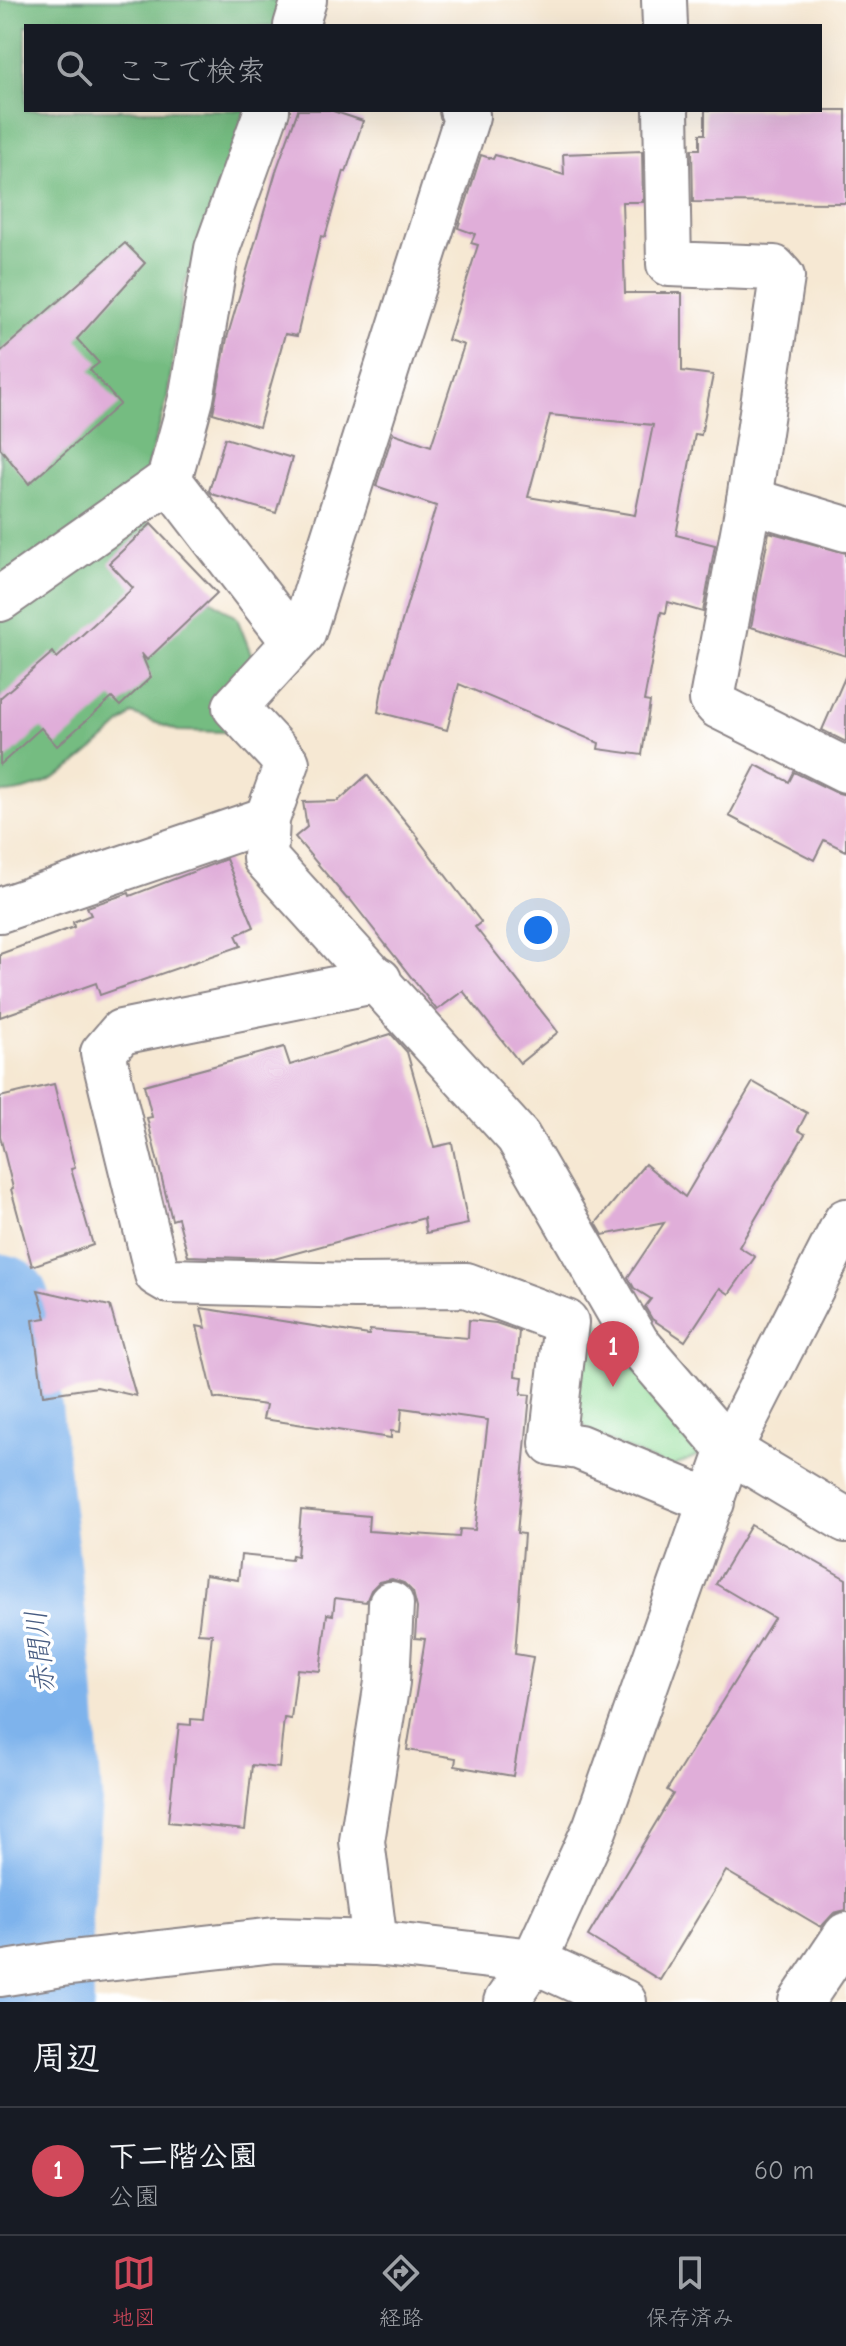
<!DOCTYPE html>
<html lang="ja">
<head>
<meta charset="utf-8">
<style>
  :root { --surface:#171b24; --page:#20242c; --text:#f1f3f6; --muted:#9ea1a6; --line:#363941; --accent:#d1495b }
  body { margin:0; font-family:"Comic Neue","Klee One",sans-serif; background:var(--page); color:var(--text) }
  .you { position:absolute; left:538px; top:930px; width:28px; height:28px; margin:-20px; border:6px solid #fff; border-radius:50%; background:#1a73e8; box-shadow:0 0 0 12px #1a73e833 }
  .badge { display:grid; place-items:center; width:52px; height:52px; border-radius:50%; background:var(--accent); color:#fff; font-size:26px; font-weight:700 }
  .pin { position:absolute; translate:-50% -66px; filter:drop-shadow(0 2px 4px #0008) }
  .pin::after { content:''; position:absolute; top:42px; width:28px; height:24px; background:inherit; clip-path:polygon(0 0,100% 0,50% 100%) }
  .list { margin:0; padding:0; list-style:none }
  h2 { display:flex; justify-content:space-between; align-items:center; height:104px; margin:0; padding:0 32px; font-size:34px }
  h2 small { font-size:26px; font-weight:400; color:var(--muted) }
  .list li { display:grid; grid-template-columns:52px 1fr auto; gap:24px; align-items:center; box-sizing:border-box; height:128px; padding:0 32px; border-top:2px solid var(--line) }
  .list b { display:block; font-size:30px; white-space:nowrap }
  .list p { margin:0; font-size:26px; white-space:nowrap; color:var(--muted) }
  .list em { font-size:26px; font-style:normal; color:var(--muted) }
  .icon { flex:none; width:44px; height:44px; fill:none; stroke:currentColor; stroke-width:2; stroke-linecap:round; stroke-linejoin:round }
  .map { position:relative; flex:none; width:846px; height:2002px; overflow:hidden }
  .search { position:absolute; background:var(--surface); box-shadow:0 8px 32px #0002; left:24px; right:24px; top:24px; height:88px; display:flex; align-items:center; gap:20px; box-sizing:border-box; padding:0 28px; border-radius:0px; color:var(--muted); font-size:30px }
  .sheet { height:232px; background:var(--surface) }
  nav { display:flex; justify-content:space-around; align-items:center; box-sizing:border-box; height:112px; border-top:2px solid var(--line); background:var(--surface); font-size:22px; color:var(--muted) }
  nav a { display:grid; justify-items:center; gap:4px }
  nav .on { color:var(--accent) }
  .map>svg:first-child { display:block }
  .green { fill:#92dd99; stroke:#5a806a; stroke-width:2 }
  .forest { fill:#75bc81; stroke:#4c6f5e; stroke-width:2 }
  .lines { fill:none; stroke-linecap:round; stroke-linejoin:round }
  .river { stroke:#7eb3ec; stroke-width:100 }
  .building { fill:#e0aed9; fill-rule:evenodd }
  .minor-casing { stroke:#8c8587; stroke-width:48 }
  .minor { stroke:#fff; stroke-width:44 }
  .labels { text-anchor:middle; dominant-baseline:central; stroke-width:7; stroke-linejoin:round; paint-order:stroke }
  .water-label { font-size:28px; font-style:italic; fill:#475c82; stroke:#fff }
</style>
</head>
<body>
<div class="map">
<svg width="846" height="2002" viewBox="0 0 846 2002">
  <rect width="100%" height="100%" fill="#fff"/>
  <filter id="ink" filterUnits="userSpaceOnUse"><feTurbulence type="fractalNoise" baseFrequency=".0125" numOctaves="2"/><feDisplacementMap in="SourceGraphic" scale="16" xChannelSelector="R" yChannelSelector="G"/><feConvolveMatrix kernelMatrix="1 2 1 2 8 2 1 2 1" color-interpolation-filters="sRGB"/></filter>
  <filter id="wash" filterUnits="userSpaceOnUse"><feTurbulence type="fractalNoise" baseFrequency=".006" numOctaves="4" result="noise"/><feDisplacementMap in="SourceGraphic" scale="32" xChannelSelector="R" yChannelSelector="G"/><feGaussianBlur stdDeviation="1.8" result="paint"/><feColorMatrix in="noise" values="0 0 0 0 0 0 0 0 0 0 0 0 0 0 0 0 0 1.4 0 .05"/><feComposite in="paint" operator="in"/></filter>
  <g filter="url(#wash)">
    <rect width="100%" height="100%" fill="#f6e8d3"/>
    <!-- green -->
    <polygon class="green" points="587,1318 596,1319 625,1360 710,1450 670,1468 593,1434 571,1413"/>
    <!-- forest -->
    <path class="forest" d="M0,0h284l-8,26h-250v84h223l-66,180 -16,110 -30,102 45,78 55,38 22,56 -32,58 -49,-1 -46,-17c-39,35 -77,79 -132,79z"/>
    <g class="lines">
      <!-- river -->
      <polyline class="river" points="0,1304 44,1687 52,1800 42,1917 44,2002"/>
    </g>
    <g id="blocks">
      <!-- building -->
      <g class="building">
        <polygon points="298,110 330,110 363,121 346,172 344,171 325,237 321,236 297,336 285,334 259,427 213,413 227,338 277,168"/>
        <polygon points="705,110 846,110 846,203 693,202 692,149 700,149 700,134 705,134"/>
        <path d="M642,151l1,51h-21l3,91h57v78l31,4 -12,60 -6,-1 -19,101 39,10 -12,67 -35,-10 -2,11 -5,-1 -17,89 6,1 -8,53 -44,-6 1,-6 -140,-59 -12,46 -69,-18 4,-23 54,-183 -60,-20 17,-53 38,13 33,-101 -16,-5 30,-95 -7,-2 4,-9 -17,-6 23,-73 12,4 2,-4 69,20 -1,-21zM550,415l103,10 -18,90 -107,-18z"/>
        <polygon points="125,243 145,263 77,339 99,363 90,370 120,404 29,484 0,448 0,352"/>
        <polygon points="225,438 292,458 276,513 212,494 209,491"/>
        <polygon points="151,524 217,593 147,660 141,653 151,677 120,706 112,698 57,746 41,728 0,765 0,698 53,652 57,658 133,588 109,563"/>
        <polygon points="769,532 846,553 846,656 751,627"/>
        <polygon points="846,675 846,742 822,730"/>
        <polygon points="756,765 789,782 794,772 835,792 846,795 846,851 824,840 814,860 729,816"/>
        <polygon points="367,775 419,838 418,839 481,922 475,927 558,1032 520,1063 463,991 437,1010 349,898 347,899 295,837 307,827 303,802 338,801"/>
        <polygon points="226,859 254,927 236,935 241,946 100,995 96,983 0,1017 0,954 74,927 73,922 91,915 87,907 129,893 130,896"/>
        <polygon points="391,1034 407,1052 434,1147 452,1143 468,1224 426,1233 424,1218 274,1259 188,1256 178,1218 172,1220 147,1118 152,1117 144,1085 284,1047 290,1065"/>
        <polygon points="753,1082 807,1113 798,1130 805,1134 739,1247 755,1257 729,1294 720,1288 685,1341 652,1319 645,1307 651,1299 634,1288 628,1277 664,1223 603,1235 596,1223 645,1164 685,1197"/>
        <polygon points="54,1084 75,1168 71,1169 93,1245 32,1266 11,1189 13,1188 0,1136 0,1097"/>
        <polygon points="38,1290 110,1306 136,1396 97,1387 43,1395 33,1320 46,1318"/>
        <polygon points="201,1308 369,1335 370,1330 468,1338 469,1320 496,1323 519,1331 515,1376 523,1377 521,1394 530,1395 517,1533 524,1534 515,1654 533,1657 513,1776 455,1766 456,1758 407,1750 425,1639 415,1638 417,1608 413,1592 404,1583 392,1579 379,1582 371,1590 366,1602 335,1598 333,1615 327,1614 320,1671 297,1669 291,1719 284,1718 279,1768 252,1765 245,1830 168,1822 179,1724 191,1725 191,1719 203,1720 212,1634 198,1633 205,1575 238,1580 241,1555 291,1560 292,1555 297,1556 301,1510 369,1516 368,1531 459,1537 460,1529 475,1530 488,1420 402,1408 400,1432 391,1431 391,1438 263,1419 266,1405 214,1398 197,1326 206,1328"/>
        <polygon points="751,1525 846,1579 846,1910 834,1913 821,1927 726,1871 660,1980 588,1936 673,1794 667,1790 774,1618 716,1584"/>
      </g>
    </g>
  </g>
  <g filter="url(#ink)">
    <use href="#blocks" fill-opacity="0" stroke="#8c8587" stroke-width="2"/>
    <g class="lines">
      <defs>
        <g id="minor">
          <polyline points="664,0 665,26"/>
          <polyline points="296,26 304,0"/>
          <polyline points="267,110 217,249 191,399 169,480 294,642"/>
          <polyline points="462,110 467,116 303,633 235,707 287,763 267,819 265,858 518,1137 637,1343 729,1450 846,1520"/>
          <polyline points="666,110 669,264 774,268 782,277 749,500"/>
          <polyline points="846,529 749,500 712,699 718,706 846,770"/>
          <polyline points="0,599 169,480"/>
          <polyline points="0,910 267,819"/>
          <polyline points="379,980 121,1032 103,1053 157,1274 169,1281 355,1286 466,1285 566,1322 552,1443 579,1447 712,1502"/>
          <polyline points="375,1943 362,1841 387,1682 391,1604"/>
          <polyline points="0,1974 62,1964 275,1940 375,1943 534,1961 624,2002"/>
          <polyline points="506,2002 534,1961 595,1828 729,1450 846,1221"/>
          <polyline points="801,2002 846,1935"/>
        </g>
      </defs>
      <!-- minor casing -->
      <use href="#minor" class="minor-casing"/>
      <!-- minor -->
      <use href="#minor" class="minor"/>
    </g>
  </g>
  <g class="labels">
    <!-- water labels -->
    <g class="water-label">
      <text transform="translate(40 1652) rotate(-96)">赤間川</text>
    </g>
  </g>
</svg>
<div class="you"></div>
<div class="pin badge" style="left:613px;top:1387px">1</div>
<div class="search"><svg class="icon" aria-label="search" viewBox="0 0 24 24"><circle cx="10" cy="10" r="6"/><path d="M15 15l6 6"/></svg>ここで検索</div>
</div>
<section class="sheet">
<h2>周辺<small></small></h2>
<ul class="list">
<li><span class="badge">1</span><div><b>下二階公園</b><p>公園</p></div><em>60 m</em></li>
</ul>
</section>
<nav>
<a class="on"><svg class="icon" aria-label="map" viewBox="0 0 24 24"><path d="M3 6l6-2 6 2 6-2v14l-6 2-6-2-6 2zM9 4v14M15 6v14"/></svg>地図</a>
<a><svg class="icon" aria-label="directions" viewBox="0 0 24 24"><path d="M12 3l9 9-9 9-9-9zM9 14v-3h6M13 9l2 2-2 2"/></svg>経路</a>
<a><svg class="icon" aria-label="saved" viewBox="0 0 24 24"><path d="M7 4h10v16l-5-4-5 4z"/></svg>保存済み</a>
</nav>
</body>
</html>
